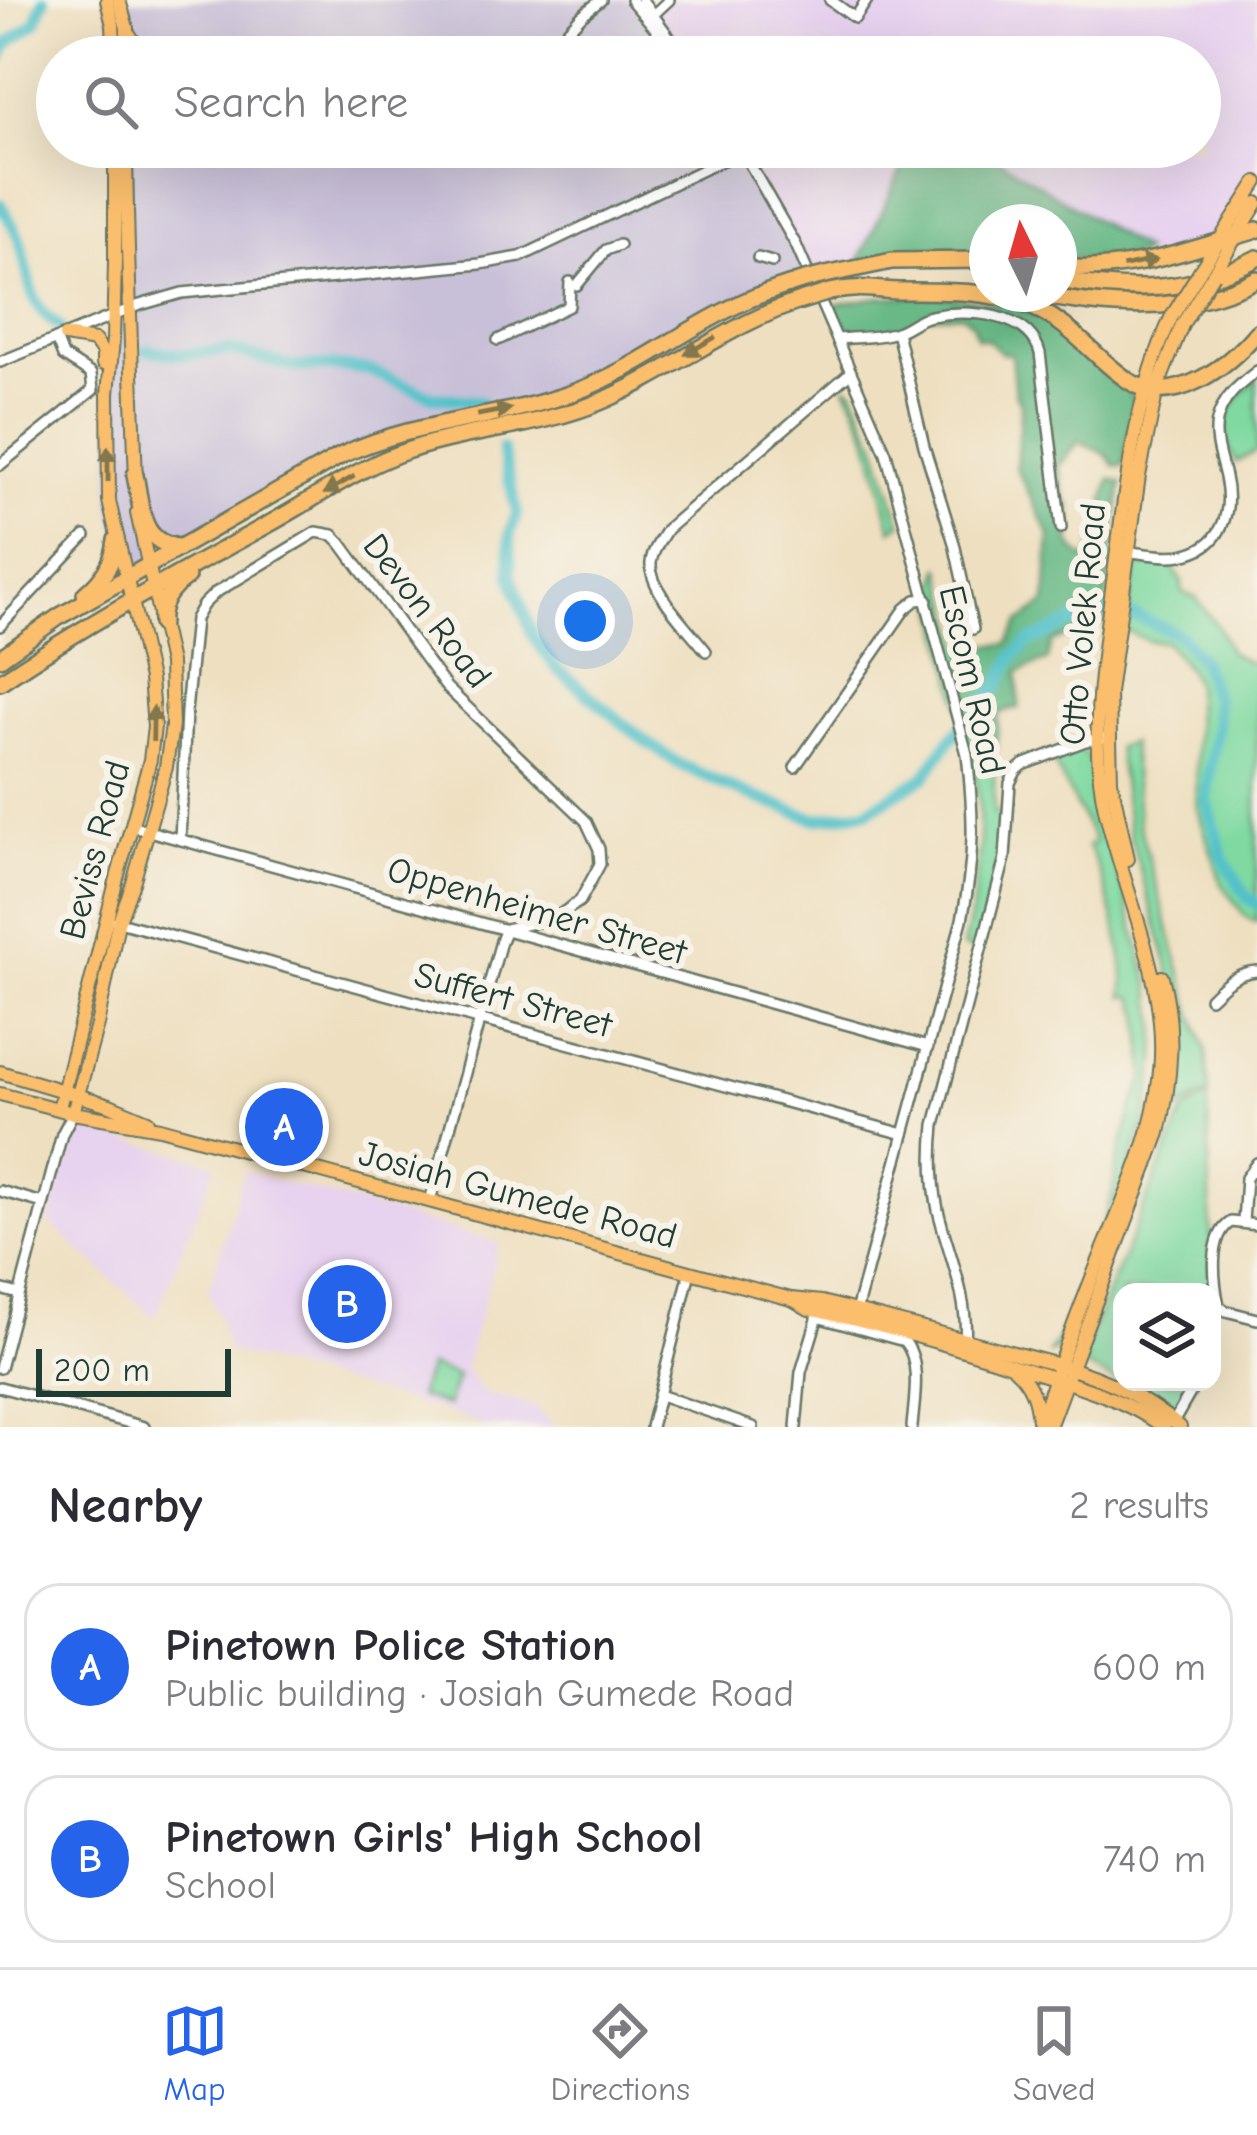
<!DOCTYPE html>
<html lang="en">
<head>
<meta charset="utf-8">
<style>
  :root { --surface:#fff; --page:#f2f2f3; --text:#2b2b33; --muted:#7c7c81; --line:#e1e1e2; --accent:#2563eb }
  body { margin:0; font-family:"Comic Neue",sans-serif; background:var(--page); color:var(--text) }
  .controls { position:absolute; right:36px; bottom:36px; display:grid; overflow:hidden; border-radius:24px; box-shadow:0 12px 48px #0002 }
  .controls button { width:108px; height:108px; display:grid; place-items:center; padding:0; border:0; border-bottom:3px solid var(--line); background:var(--surface); color:var(--text); font:60px sans-serif }
  .compass { position:absolute; left:969px; top:204px; width:108px; height:108px; border-radius:50%; background:var(--surface); box-shadow:0 12px 48px #0002; rotate:355deg }
  .scale { position:absolute; left:36px; bottom:30px; width:195px; box-sizing:border-box; padding-left:12px; border:6px solid #1f3d34; border-top:0; font-size:33px; line-height:42px; white-space:nowrap; color:#1f3d34; -webkit-text-stroke:9px #f7f3e8; paint-order:stroke }
  .you { position:absolute; left:585px; top:621px; width:42px; height:42px; margin:-30px; border:9px solid #fff; border-radius:50%; background:#1a73e8; box-shadow:0 0 0 18px #1a73e833 }
  .badge { display:grid; place-items:center; width:78px; height:78px; border-radius:50%; background:var(--accent); color:#fff; font-size:39px; font-weight:700 }
  .pin { position:absolute; translate:-50% -50%; border:6px solid #fff; box-shadow:0 3px 12px #0006 }
  .list { margin:0; padding:0; list-style:none }
  h2 { display:flex; justify-content:space-between; align-items:center; height:156px; margin:0; padding:0 48px; font-size:51px }
  h2 small { font-size:39px; font-weight:400; color:var(--muted) }
  .list li { display:grid; grid-template-columns:78px 1fr auto; gap:36px; align-items:center; box-sizing:border-box; height:168px; margin:0 24px 24px; padding:0 24px; border:3px solid var(--line); border-radius:36px }
  .list b { display:block; font-size:45px; white-space:nowrap }
  .list p { margin:0; font-size:39px; white-space:nowrap; color:var(--muted) }
  .list em { font-size:39px; font-style:normal; color:var(--muted) }
  .icon { flex:none; width:66px; height:66px; fill:none; stroke:currentColor; stroke-width:2; stroke-linecap:round; stroke-linejoin:round }
  .map { position:relative; flex:none; width:1257px; height:1427px; overflow:hidden }
  .search { position:absolute; background:var(--surface); box-shadow:0 12px 48px #0002; left:36px; right:36px; top:36px; height:132px; display:flex; align-items:center; gap:30px; box-sizing:border-box; padding:0 42px; border-radius:66px; color:var(--muted); font-size:45px }
  .sheet { height:540px; background:var(--surface) }
  nav { display:flex; justify-content:space-around; align-items:center; box-sizing:border-box; height:168px; border-top:3px solid var(--line); background:var(--surface); font-size:33px; color:var(--muted) }
  nav a { display:grid; justify-items:center; gap:6px }
  nav .on { color:var(--accent) }
  .map>svg:first-child { display:block }
  .built { fill:#e7d2ef }
  .industrial { fill:#c8bfd8 }
  .green { fill:#7fd9a0; stroke:#4f8b6a; stroke-width:3 }
  .forest { fill:#67b986; stroke:#437b5d; stroke-width:3 }
  .lines { fill:none; stroke-linecap:round; stroke-linejoin:round }
  .river { stroke:#53c1c9; stroke-width:12 }
  .minor-casing { stroke:#677665; stroke-width:14 }
  .major-casing { stroke:#677665; stroke-width:16 }
  .highway-casing { stroke:#677665; stroke-width:20 }
  .minor { stroke:#fff; stroke-width:9 }
  .major { stroke:#fabe6d; stroke-width:12 }
  .highway { stroke:#fabe6d; stroke-width:15 }
  .major-bridge-casing { stroke:#677665; stroke-width:16; stroke-linecap:butt }
  .highway-bridge-casing { stroke:#677665; stroke-width:20; stroke-linecap:butt }
  .major-bridge { stroke:#fabe6d; stroke-width:12 }
  .highway-bridge { stroke:#fabe6d; stroke-width:15 }
  .oneway { fill:#82774e }
  .labels { text-anchor:middle; dominant-baseline:central; stroke-width:12; stroke-linejoin:round; paint-order:stroke }
  .street-label { font-size:36px; fill:#1f3d34; stroke:#f7f3e8 }
</style>
</head>
<body>
<div class="map">
<svg width="1257" height="1427" viewBox="0 0 1257 1427">
  <rect width="100%" height="100%" fill="#f7f3e8"/>
  <filter id="ink" filterUnits="userSpaceOnUse"><feTurbulence type="fractalNoise" baseFrequency=".00833" numOctaves="2"/><feDisplacementMap in="SourceGraphic" scale="24" xChannelSelector="R" yChannelSelector="G"/><feConvolveMatrix kernelMatrix="1 2 1 2 8 2 1 2 1" color-interpolation-filters="sRGB"/></filter>
  <filter id="wash" filterUnits="userSpaceOnUse"><feTurbulence type="fractalNoise" baseFrequency=".004" numOctaves="4" result="noise"/><feDisplacementMap in="SourceGraphic" scale="48" xChannelSelector="R" yChannelSelector="G"/><feGaussianBlur stdDeviation="2.7" result="paint"/><feColorMatrix in="noise" values="0 0 0 0 0 0 0 0 0 0 0 0 0 0 0 0 0 1.4 0 .05"/><feComposite in="paint" operator="in"/></filter>
  <g filter="url(#wash)">
    <rect width="100%" height="100%" fill="#eedfc0"/>
    <!-- built -->
    <g class="built">
      <polygon points="631,0 1257,0 1257,181 1218,240 1184,251 1059,266 1059,222 987,222 987,258 930,259 811,278 739,147 1200,147 1200,57 679,57"/>
      <polygon points="79,1128 216,1164 155,1318 49,1222 65,1159 70,1159"/>
      <polygon points="244,1171 499,1243 465,1369 484,1393 535,1406 554,1427 485,1427 450,1413 228,1351 218,1315 208,1293"/>
    </g>
    <!-- industrial -->
    <g class="industrial">
      <polygon points="107,0 631,0 679,57 116,57"/>
      <polygon points="115,147 739,147 811,278 767,291 595,383 396,432 126,578 110,501"/>
    </g>
    <!-- green -->
    <g class="green">
      <path d="M1257,379v72l-21,11c-20,-36 -9,-58 21,-83z"/>
      <polygon points="846,386 853,390 877,445 901,523 892,530 867,432"/>
      <polygon points="1152,564 1171,565 1181,580 1183,593 1196,598 1219,628 1230,652 1249,663 1257,661 1257,922 1245,916 1222,885 1197,808 1195,683 1187,668 1166,642 1148,641 1125,630 1137,565"/>
      <polygon points="941,566 962,647 972,713 989,765 994,767 994,813 1005,815 1002,845 976,951 963,947 973,905 980,845 979,802 972,758 934,597"/>
      <polygon points="1131,743 1139,825 1189,1001 1206,1051 1209,1093 1172,1112 1181,1057 1180,1028 1168,963 1130,836 1117,747"/>
      <path d="M1073,750h7l10,8 10,49 50,177 7,40 -1,37 -10,60 -86,227 -12,6 9,-12 42,-107 14,-44 3,-25 17,-59 12,-30 -4,-62 -7,-18 -11,-1c7,-33 -19,-119 -35,-150l7,-4 -43,-83z"/>
      <polygon points="1208,1097 1212,1292 1122,1292 1122,1382 1194,1382 1171,1418 1133,1390 1085,1366 1082,1355 1184,1111"/>
      <polygon points="429,1366 457,1376 447,1406 418,1396"/>
    </g>
    <!-- forest -->
    <g class="forest">
      <polygon points="912,147 979,147 1144,251 1138,255 1084,260 1059,258 1059,222 987,222 987,253 928,251 859,261"/>
      <path d="M941,296l56,7 29,8 25,13 67,55 16,20 -11,67h-8l-8,-11 -28,-14 -16,21 -4,1 6,36 5,6 2,21 -2,13 3,9 10,10h5c12,-25 12,-53 23,-79l11,4 -20,141 -50,18 -4,18 -30,12 1,36 -20,5 -5,54c-25,-25 -27,-85 -32,-120l46,-3 12,-22 26,-19 4,-68 -34,-67 5,-65 -6,-10 -4,-39 -10,-1 -14,-14 -10,-1 -5,-16 -10,-8 -34,2 -31,16 -50,2 -3,-1 -12,-28 47,-8z"/>
    </g>
    <g class="lines">
      <!-- river -->
      <g class="river">
        <polyline points="0,59 7,44 35,23 44,0"/>
        <path d="M0,204c7,12 15,23 19,35 12,33 6,66 40,87"/>
        <polyline points="147,350 183,355 229,350 293,367 329,366 368,370 434,397 481,402"/>
        <polyline points="502,449 517,512 510,534 511,575 533,637 557,669 645,741 679,764 741,792 816,819 867,811 924,777 950,740 999,685 1013,657 1029,642 1097,611 1138,617 1181,636 1202,662 1215,700 1217,723 1206,798 1223,858 1247,897 1257,904"/>
      </g>
    </g>
  </g>
  <g filter="url(#ink)">
    <g class="lines">
      <defs>
        <g id="minor">
          <polyline points="631,0 680,57"/>
          <polyline points="642,0 678,49"/>
          <polyline points="830,0 855,18 867,0"/>
          <polyline points="654,14 669,0"/>
          <polyline points="569,29 575,49 597,57"/>
          <polyline points="543,57 581,16 601,0"/>
          <path d="M740,147l56,98 90,208 81,301c7,64 8,102 -5,166l-107,395"/>
          <polyline points="758,258 772,262"/>
          <polyline points="577,285 606,250 619,245"/>
          <polyline points="897,332 924,446 954,543 973,629"/>
          <path d="M838,339c19,-2 41,-1 58,-7 13,-4 21,-14 35,-16 35,-7 98,-4 109,37l21,175"/>
          <polyline points="498,340 569,306 570,282"/>
          <polyline points="0,362 140,305 182,293 480,264 520,257 742,151"/>
          <polyline points="0,465 93,390 91,374 63,356 56,339"/>
          <path d="M1124,551c18,2 39,7 57,4 41,-7 52,-42 44,-78 -4,-18 -12,-37 -8,-56 5,-23 22,-36 40,-50"/>
          <polyline points="0,626 85,536"/>
          <path d="M706,651c-16,-21 -57,-60 -55,-88 1,-12 10,-24 16,-34l184,-157"/>
          <polyline points="795,767 905,609 916,600 927,599"/>
          <polyline points="131,826 928,1047"/>
          <polyline points="180,840 186,712 195,619 203,605 215,593 316,532 333,535 341,543 446,687 586,821 599,849 600,864 580,901 555,918 506,929 501,941 430,1201"/>
          <polyline points="115,921 904,1134"/>
          <path d="M1210,998c14,-14 27,-26 47,-27"/>
          <polyline points="0,1191 43,1203"/>
          <polyline points="1243,1222 1246,1178 1257,1163"/>
          <path d="M1257,1225l-26,-3c-23,14 -17,60 -12,84l7,5 31,8"/>
          <polyline points="0,1289 19,1294"/>
          <path d="M817,1317l87,24c18,20 10,60 8,86"/>
          <path d="M965,1341c4,-44 -17,-88 -27,-131 -6,-29 -6,-56 -3,-85l70,-267 5,-75 6,-12 7,-6 62,-24 18,-3"/>
          <polyline points="0,1368 62,1134 73,1113"/>
          <polyline points="0,1387 144,1427"/>
          <polyline points="660,1395 753,1427"/>
          <polyline points="1173,1423 1193,1388"/>
          <polyline points="651,1427 690,1272"/>
          <polyline points="796,1427 801,1372 819,1313"/>
        </g>
        <g id="major">
          <polyline points="107,0 113,25 115,57"/>
          <polyline points="119,0 127,28 127,57"/>
          <polyline points="130,35 141,57"/>
          <path d="M126,147c1,111 6,222 10,333"/>
          <polyline points="1201,269 1257,182"/>
          <polyline points="1213,274 1257,203"/>
          <polyline points="65,336 95,341 103,353 103,364"/>
          <polyline points="1128,859 1111,781 1109,693 1139,476 1157,389 1182,325"/>
          <polyline points="0,1072 110,1105 148,1121"/>
          <path d="M0,1094l73,19 87,15 530,144 101,27 31,3 237,63c48,14 81,30 121,62"/>
          <polyline points="59,1108 117,878 150,760 154,727 150,679 109,501 108,394 113,339 115,262 115,147"/>
          <polyline points="73,1113 97,1025 118,923 133,883 166,767 172,726 170,663 137,513"/>
          <path d="M792,1299l17,10c67,15 134,34 199,55 54,17 109,30 156,63"/>
          <path d="M1015,1369c16,14 21,30 23,51"/>
          <path d="M1039,1427c18,-61 41,-120 65,-179 26,-62 54,-123 57,-191 3,-87 -37,-164 -56,-248 -17,-77 -1,-158 9,-235 12,-89 20,-174 57,-256"/>
          <path d="M1049,1427l110,-294c12,-52 17,-104 3,-156"/>
        </g>
        <g id="highway">
          <path d="M1059,267c69,7 133,-18 198,-37"/>
          <polyline points="825,275 892,261 987,260"/>
          <path d="M1059,280c73,13 131,13 198,-22"/>
          <path d="M830,292c32,-7 45,-1 74,-1 40,0 82,-1 120,13 47,16 67,52 105,77 45,29 100,-16 128,-49"/>
          <path d="M1030,294c81,13 150,23 227,-15"/>
          <path d="M135,475c7,32 4,67 43,72"/>
          <path d="M85,594c18,-15 28,-30 31,-54"/>
          <path d="M161,624c-2,-20 10,-36 26,-47"/>
          <path d="M0,658l60,-42 282,-161c78,-36 156,-35 233,-63 59,-22 108,-62 164,-88 20,-10 41,-16 62,-23"/>
          <path d="M0,682c86,-58 178,-108 269,-158 42,-23 84,-53 129,-70 66,-25 138,-25 204,-53 71,-30 130,-80 205,-102"/>
        </g>
      </defs>
      <!-- minor casing -->
      <use href="#minor" class="minor-casing"/>
      <!-- major casing -->
      <use href="#major" class="major-casing"/>
      <!-- highway casing -->
      <use href="#highway" class="highway-casing"/>
      <!-- minor -->
      <use href="#minor" class="minor"/>
      <!-- major -->
      <use href="#major" class="major"/>
      <!-- highway -->
      <use href="#highway" class="highway"/>
      <defs>
        <g id="major-bridge">
          <polyline points="1171,318 1201,269"/>
          <polyline points="1182,325 1213,274"/>
        </g>
        <g id="highway-bridge">
          <polyline points="801,281 825,275"/>
          <polyline points="807,299 830,292"/>
        </g>
      </defs>
      <!-- major-bridge casing -->
      <use href="#major-bridge" class="major-bridge-casing"/>
      <!-- highway-bridge casing -->
      <use href="#highway-bridge" class="highway-bridge-casing"/>
      <!-- major-bridge -->
      <use href="#major-bridge" class="major-bridge"/>
      <!-- highway-bridge -->
      <use href="#highway-bridge" class="highway-bridge"/>
    </g>
    <!-- one-way arrows -->
    <defs><path id="oneway-solid" d="M-6-.8H1V-3.2L6.5 0L1 3.2V.8H-6Z" transform="scale(3)"/></defs>
    <g class="oneway">
      <use href="#oneway-solid" transform="translate(1140 263) rotate(-12)"/>
      <use href="#oneway-solid" transform="translate(700 346) rotate(150)"/>
      <use href="#oneway-solid" transform="translate(494 412) rotate(-11)"/>
      <use href="#oneway-solid" transform="translate(108 464) rotate(-90)"/>
      <use href="#oneway-solid" transform="translate(339 485) rotate(150)"/>
      <use href="#oneway-solid" transform="translate(153 724) rotate(-89)"/>
    </g>
  </g>
  <g class="labels">
    <!-- street labels -->
    <g class="street-label">
      <text transform="translate(427 611) rotate(52)">Devon Road</text>
      <text transform="translate(1083 624) rotate(-85)">Otto Volek Road</text>
      <text transform="translate(972 680) rotate(77)">Escom Road</text>
      <text transform="translate(95 850) rotate(-75)">Beviss Road</text>
      <text transform="translate(537 911) rotate(16)">Oppenheimer Street</text>
      <text transform="translate(513 1000) rotate(15)">Suffert Street</text>
      <text transform="translate(518 1195) rotate(15)">Josiah Gumede Road</text>
    </g>
  </g>
</svg>
<div class="controls">
<button><svg class="icon" aria-label="layers" viewBox="0 0 24 24"><path d="M12 4l9 5-9 5-9-5zM3 14l9 5 9-5"/></svg></button>
</div>
<svg class="compass" viewBox="-18 -18 36 36"><path d="M0-13l5 13h-10z" fill="#e53935"/><path d="M0 13l5-13h-10z" fill="#7c7c81"/></svg>
<div class="scale">200 m</div>
<div class="you"></div>
<div class="pin badge" style="left:284px;top:1127px">A</div>
<div class="pin badge" style="left:347px;top:1304px">B</div>
<div class="search"><svg class="icon" aria-label="search" viewBox="0 0 24 24"><circle cx="10" cy="10" r="6"/><path d="M15 15l6 6"/></svg>Search here</div>
</div>
<section class="sheet">
<h2>Nearby<small>2 results</small></h2>
<ul class="list">
<li><span class="badge">A</span><div><b>Pinetown Police Station</b><p>Public building · Josiah Gumede Road</p></div><em>600 m</em></li>
<li><span class="badge">B</span><div><b>Pinetown Girls' High School</b><p>School</p></div><em>740 m</em></li>
</ul>
</section>
<nav>
<a class="on"><svg class="icon" aria-label="map" viewBox="0 0 24 24"><path d="M3 6l6-2 6 2 6-2v14l-6 2-6-2-6 2zM9 4v14M15 6v14"/></svg>Map</a>
<a><svg class="icon" aria-label="directions" viewBox="0 0 24 24"><path d="M12 3l9 9-9 9-9-9zM9 14v-3h6M13 9l2 2-2 2"/></svg>Directions</a>
<a><svg class="icon" aria-label="saved" viewBox="0 0 24 24"><path d="M7 4h10v16l-5-4-5 4z"/></svg>Saved</a>
</nav>
</body>
</html>
